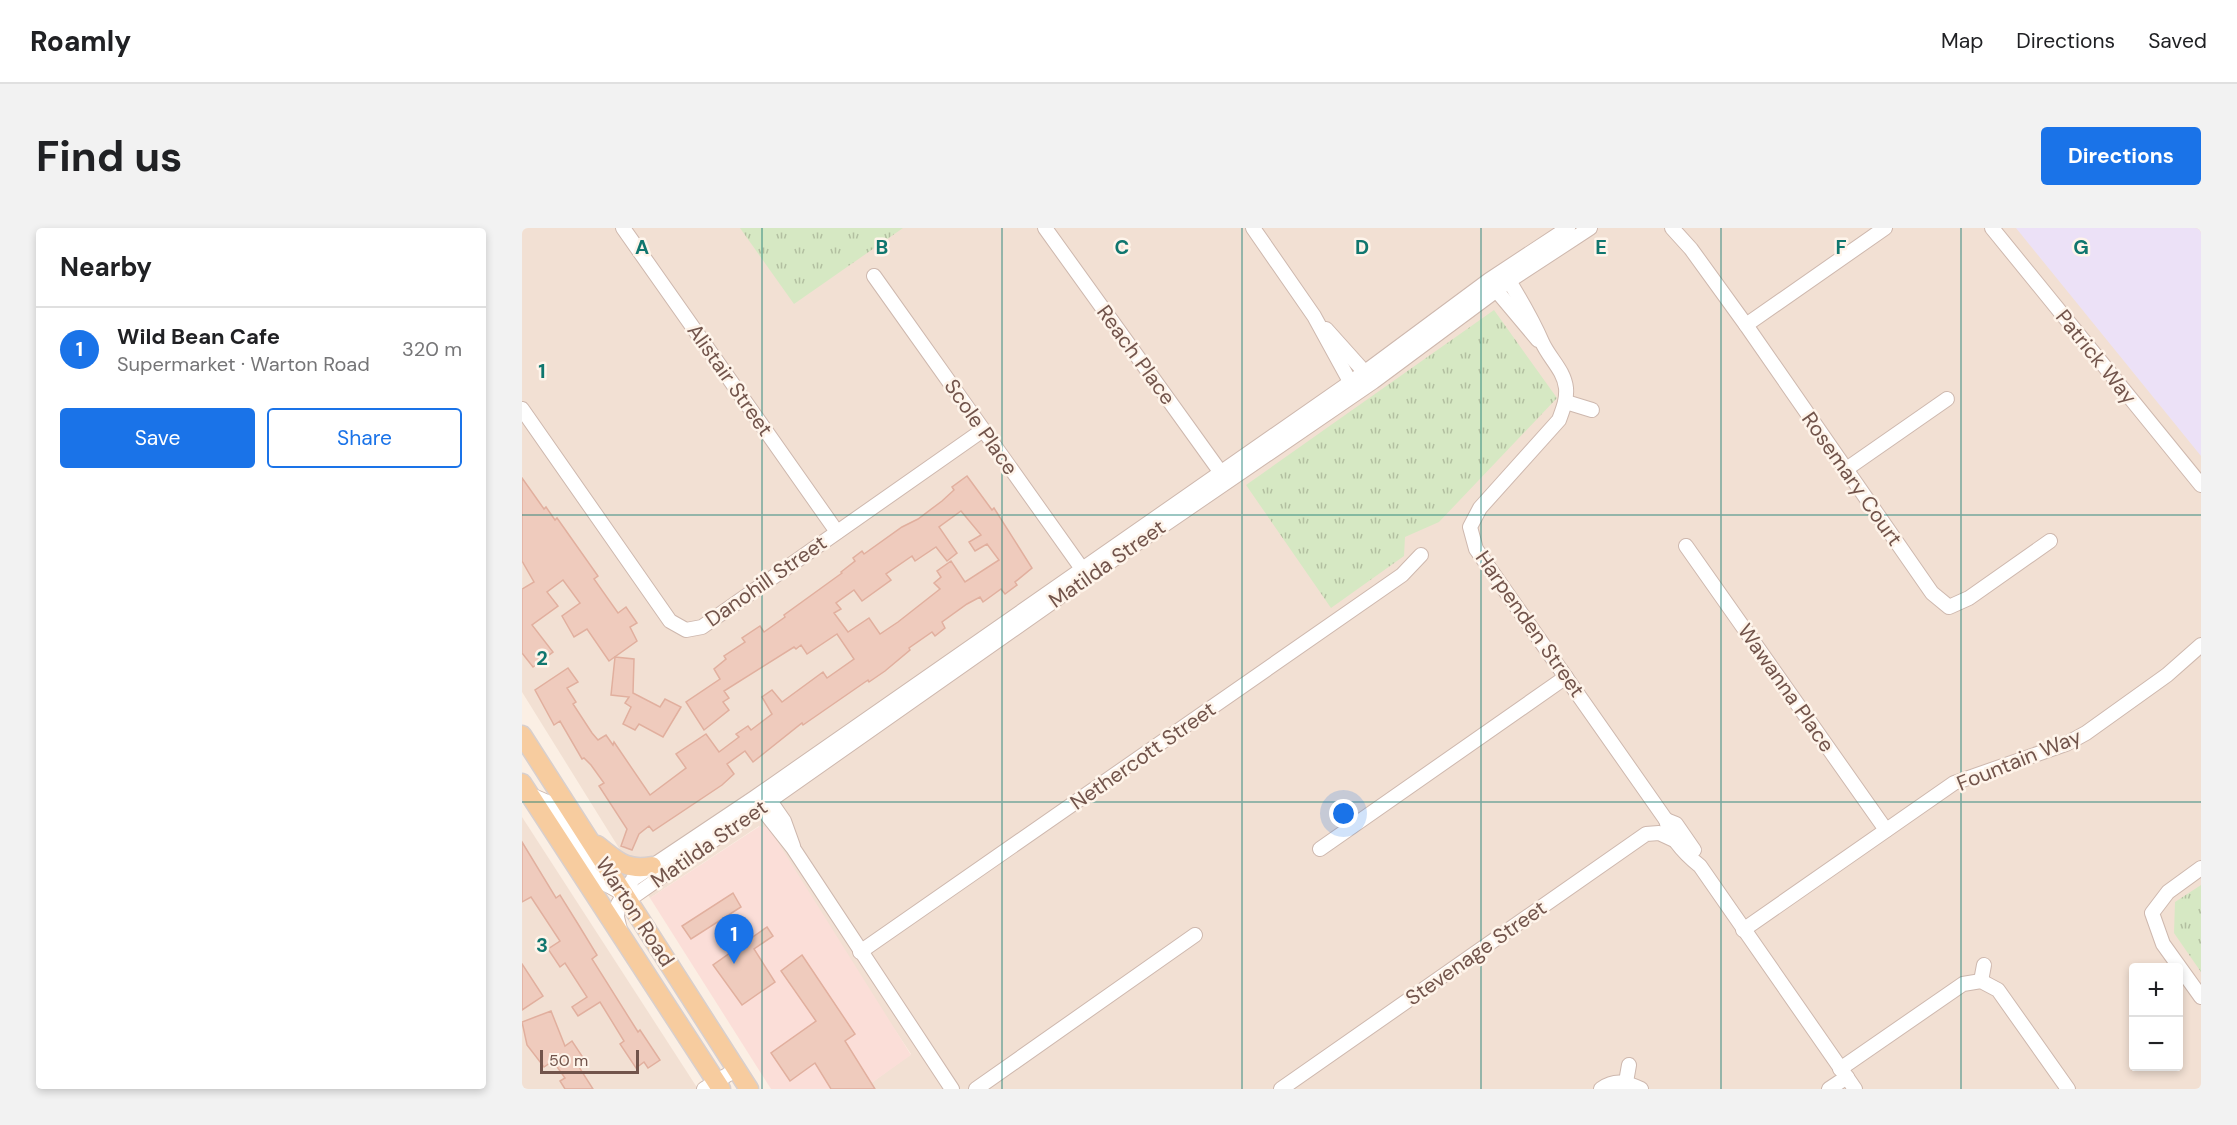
<!DOCTYPE html>
<html lang="en">
<head>
<meta charset="utf-8">
<style>
  :root { --surface:#fff; --page:#f2f2f2; --text:#202124; --muted:#757577; --line:#e0e0e0; --accent:#1a73e8 }
  body { margin:0; font-family:"DM Sans",sans-serif; background:var(--page); color:var(--text) }
  .controls { position:absolute; right:18px; bottom:18px; display:grid; overflow:hidden; border-radius:6px; box-shadow:0 3px 9px #0003 }
  .controls button { width:54px; height:54px; display:grid; place-items:center; padding:0; border:0; border-bottom:2px solid var(--line); background:var(--surface); color:var(--text); font:30px sans-serif }
  .scale { position:absolute; left:18px; bottom:15px; width:99px; box-sizing:border-box; padding-left:6px; border:3px solid #72544b; border-top:0; font-size:16px; line-height:21px; white-space:nowrap; color:#72544b; -webkit-text-stroke:4px #fef4ea; paint-order:stroke }
  .you { position:absolute; left:822px; top:586px; width:21px; height:21px; margin:-15px; border:4px solid #fff; border-radius:50%; background:#1a73e8; box-shadow:0 0 0 9px #1a73e833 }
  .badge { display:grid; place-items:center; width:39px; height:39px; border-radius:50%; background:var(--accent); color:#fff; font-size:20px; font-weight:700 }
  .pin { position:absolute; translate:-50% -50px; filter:drop-shadow(0 2px 3px #0008) }
  .pin::after { content:''; position:absolute; top:32px; width:21px; height:18px; background:inherit; clip-path:polygon(0 0,100% 0,50% 100%) }
  .list { margin:0; padding:0; list-style:none }
  h2 { display:flex; justify-content:space-between; align-items:center; height:78px; margin:0; padding:0 24px; font-size:26px }
  h2 small { font-size:20px; font-weight:400; color:var(--muted) }
  .list li { display:grid; grid-template-columns:39px 1fr auto; gap:18px; align-items:center; box-sizing:border-box; height:84px; padding:0 24px; border-top:2px solid var(--line) }
  .list b { display:block; font-size:22px; white-space:nowrap }
  .list p { margin:0; font-size:20px; white-space:nowrap; color:var(--muted) }
  .list em { font-size:20px; font-style:normal; color:var(--muted) }
  .actions { display:flex; gap:12px; padding:18px 24px }
  .actions a { flex:1; padding:14px 0; border:2px solid var(--accent); border-radius:6px; text-align:center; font-size:21px; color:var(--accent) }
  .actions .main { background:var(--accent); color:#fff }
  .map { position:relative; flex:none; width:1679px; height:861px; overflow:hidden; border-radius:6px }
  header { display:flex; align-items:center; gap:36px; box-sizing:border-box; height:84px; padding:0 30px; background:var(--surface); border-bottom:2px solid var(--line) }
  header strong { font-size:28px }
  nav { display:flex; gap:33px; margin-inline-start:auto; font-size:21px }
  .intro { display:flex; align-items:center; justify-content:space-between; box-sizing:border-box; height:144px; padding:0 36px }
  h1 { margin:0; font-size:42px }
  .button { padding:15px 27px; border-radius:6px; background:var(--accent); color:#fff; font-size:21px; font-weight:700 }
  main { display:flex; gap:36px; padding:0 36px }
  aside { flex:1; background:var(--surface); border-radius:6px; box-shadow:0 3px 9px #0003 }
  .map>svg:first-child { display:block }
  .residential { fill:#f2e0d3; fill-rule:evenodd }
  .commercial { fill:#fbded8 }
  .education { fill:#ece1f7 }
  .grass { fill:url(#grass-tufts) }
  .building { fill:#efcbbd; stroke:#e1af9e; stroke-width:1.5; fill-rule:evenodd }
  .lines { fill:none; stroke-linecap:round; stroke-linejoin:round }
  .minor-casing { stroke:#ceb8ae; stroke-width:16 }
  .major-casing { stroke:#d8cfcd; stroke-width:21 }
  .minor { stroke:#fff; stroke-width:14 }
  .major { stroke:#f7cc9f; stroke-width:18 }
  .grid { fill:none; stroke:#0f766e; stroke-width:1.5; stroke-opacity:0.55 }
  .labels { text-anchor:middle; dominant-baseline:central; stroke-width:5; stroke-linejoin:round; paint-order:stroke }
  .street-label { font-size:21px; fill:#72544b; stroke:#fef4ea }
  .grid-label { font-size:20px; text-anchor:middle; font-weight:bold; fill:#0f766e; stroke:#fef4ea; stroke-width:5; stroke-linejoin:round; paint-order:stroke }
</style>
</head>
<body>
<header>
<strong>Roamly</strong>
<nav><a>Map</a><a>Directions</a><a>Saved</a></nav>
</header>
<div class="intro"><h1>Find us</h1><a class="button">Directions</a></div>
<main>
<aside>
<h2>Nearby<small></small></h2>
<ul class="list">
<li><span class="badge">1</span><div><b>Wild Bean Cafe</b><p>Supermarket · Warton Road</p></div><em>320 m</em></li>
</ul>
<div class="actions"><a class="main">Save</a><a>Share</a></div>
</aside>
<div class="map">
<svg width="1679" height="861" viewBox="0 0 1679 861">
  <defs>
    <pattern id="grass-tufts" width="24" height="20" patternUnits="userSpaceOnUse" patternTransform="scale(1.5)"><rect width="24" height="20" fill="#d6e8c3"/><path d="M3 7l-1-3M5 7V3M7 7l1-3M15 17l-1-3M17 17v-4M19 17l1-3" fill="none" stroke="#b2bfa0"/></pattern>
  </defs>
  <rect width="100%" height="100%" fill="#fbefe4"/>
  <!-- residential -->
  <g class="residential">
    <path d="M0,0h1679v861h-1338l48,-35 -152,-228 -109,72 -128,-206zM1612,740h44v98h-44z"/>
    <polygon points="0,589 176,861 0,861"/>
  </g>
  <!-- commercial -->
  <polygon class="commercial" points="238,598 247,600 389,827 341,861 249,861 128,670"/>
  <!-- education -->
  <polygon class="education" points="1494,0 1679,0 1679,228"/>
  <!-- grass -->
  <g class="grass">
    <polygon points="218,0 381,0 272,76"/>
    <polygon points="972,82 1035,170 917,294 883,309 882,328 809,380 724,257"/>
    <polygon points="1679,657 1679,744 1652,705 1653,674"/>
  </g>
  <!-- building -->
  <g class="building">
    <path d="M445,248l25,34 2,-2 38,60 -17,14 2,3 -12,9 -4,-5 -18,13 -3,-5 -13,7 -25,18 3,6 -10,8 -3,-4 -23,16 1,2 -25,21 -16,11 -1,-2 -65,45 -1,-2 -49,39 -8,-11 -18,13 7,10 -12,11 -69,46 -4,-5 -10,8 -7,16 -11,-4 6,-17 -28,-43 5,-3 -13,-18 -7,-7 -2,1 -22,-38 -6,4 -19,-35 33,-22 10,14 -11,6 9,14 -3,2 19,29 6,7 8,-5 7,10 1,-3 36,53 36,-27 -10,-14 30,-20 13,18 20,-15 -3,-3 12,-8 3,4 21,-16 -10,-17 10,-7 10,12 41,-30 4,6 27,-19 -17,-25 -30,20 -6,-9 -5,4 -2,-2 -70,44 5,7 -6,4 6,8 -25,20 -18,-28 34,-23 -6,-10 12,-10 -2,-3 21,-14 -3,-4 18,-12 4,6 21,-15 -1,-2 58,-42 -1,-1 14,-11 -2,-3 9,-7 2,3 38,-27 16,-8 24,-18 12,-11 -2,-3zM439,283l20,24 -12,7 6,9 12,-7 12,16 -34,22 -14,-21 -14,10 4,6 -7,6 6,6 -42,33 -18,12 -11,-16 -21,14 -14,-19 7,-4 -5,-6 18,-13 8,11 29,-21 -5,-6 26,-18 3,5 21,-14 11,14 10,-8 -18,-26z"/>
    <polygon points="0,250 22,281 24,279 33,292 35,290 47,307 76,348 72,351 96,385 104,379 115,395 108,399 115,413 87,433 65,401 52,409 40,388 58,375 41,352 25,364 36,378 10,397 31,424 11,439 0,425 0,361 12,354 0,333"/>
    <polygon points="93,429 112,431 111,465 138,479 143,471 159,479 141,509 117,496 113,502 101,496 109,479 103,475 107,469 89,467"/>
    <polygon points="0,614 34,670 38,667 56,696 75,727 70,731 116,804 118,802 138,832 126,840 122,834 114,840 98,816 102,813 78,774 56,788 50,779 65,769 43,735 38,739 26,721 38,713 9,669 0,674"/>
    <polygon points="211,665 219,679 169,711 160,698"/>
    <polygon points="245,699 251,708 232,721 253,754 220,777 191,737"/>
    <polygon points="280,727 333,806 323,813 353,861 309,861 293,835 268,853 249,825 294,793 259,743"/>
    <polygon points="0,736 21,768 0,782"/>
    <polygon points="29,783 43,818 50,813 62,831 55,836 71,861 43,861 38,853 43,850 31,833 22,839 5,817 0,794"/>
  </g>
  <g class="lines">
    <defs>
      <g id="minor">
        <polyline points="101,0 315,304"/>
        <polyline points="523,0 702,249"/>
        <polyline points="731,0 792,88 832,161"/>
        <polyline points="1150,0 1169,21 1224,97 1410,365 1427,379 1447,370 1528,313"/>
        <polyline points="1470,0 1679,257"/>
        <polyline points="352,48 563,345"/>
        <path d="M984,48c13,21 26,43 36,66 7,16 22,28 24,46 1,12 -3,21 -7,32l-79,88 -10,19 6,22 190,271c4,18 19,34 34,46l155,223"/>
        <polyline points="969,56 1016,112"/>
        <polyline points="1224,97 1363,0"/>
        <polyline points="804,101 847,149"/>
        <polyline points="1044,174 1070,182"/>
        <polyline points="0,181 148,393 164,402 180,399 461,202"/>
        <polyline points="1323,242 1425,171"/>
        <polyline points="1164,318 1364,602"/>
        <polyline points="7,566 25,574 80,654 100,665 115,666 566,349 851,154 987,53 1068,0"/>
        <polyline points="244,567 262,593 271,618"/>
        <polyline points="234,573 271,620 430,861"/>
        <polyline points="1144,592 1154,596 1172,622"/>
        <polyline points="798,621 1044,449"/>
        <polyline points="1679,640 1646,664 1630,685 1641,716 1679,769"/>
        <polyline points="98,702 95,689 96,676 111,651 232,570 843,144 967,52 1046,0"/>
        <polyline points="1221,702 1432,555 1544,516 1564,505 1645,447 1679,417"/>
        <polyline points="338,724 880,347 899,327"/>
        <polyline points="1459,753 1462,737"/>
        <polyline points="1318,841 1441,756 1459,753 1476,762 1546,861"/>
        <polyline points="1104,854 1107,837"/>
        <polyline points="182,861 215,841"/>
        <polyline points="454,861 673,707"/>
        <polyline points="759,861 1124,606 1137,605 1152,612"/>
        <path d="M1079,861c14,-10 26,-7 40,0"/>
        <polyline points="1307,861 1325,849"/>
      </g>
      <g id="major">
        <polyline points="0,507 227,861"/>
        <polyline points="0,555 199,861"/>
        <path d="M75,617c20,15 28,26 55,21"/>
      </g>
    </defs>
    <!-- minor casing -->
    <use href="#minor" class="minor-casing"/>
    <!-- major casing -->
    <use href="#major" class="major-casing"/>
    <!-- minor -->
    <use href="#minor" class="minor"/>
    <!-- major -->
    <use href="#major" class="major"/>
  </g>
  <!-- grid -->
  <path class="grid" d="M240,0v861M480,0v861M720,0v861M959,0v861M1199,0v861M1439,0v861M0,287h1679M0,574h1679"/>
  <g class="labels">
    <!-- street labels -->
    <g class="street-label">
      <text transform="translate(614 127) rotate(54)">Reach Place</text>
      <text transform="translate(1574 129) rotate(51)">Patrick Way</text>
      <text transform="translate(208 152) rotate(55)">Alistair Street</text>
      <text transform="translate(459 199) rotate(55)">Scole Place</text>
      <text transform="translate(1330 251) rotate(55)">Rosemary Court</text>
      <text transform="translate(585 336) rotate(-35)">Matilda Street</text>
      <text transform="translate(244 353) rotate(-35)">Danohill Street</text>
      <text transform="translate(1008 396) rotate(55)">Harpenden Street</text>
      <text transform="translate(1264 460) rotate(55)">Wawanna Place</text>
      <text transform="translate(621 528) rotate(-35)">Nethercott Street</text>
      <text transform="translate(1497 532) rotate(-22)">Fountain Way</text>
      <text transform="translate(187 616) rotate(-35)">Matilda Street</text>
      <text transform="translate(113 684) rotate(57)">Warton Road</text>
      <text transform="translate(954 725) rotate(-35)">Stevenage Street</text>
    </g>
  </g>
  <g class="grid-label">
    <text x="120" y="26">A</text>
    <text x="360" y="26">B</text>
    <text x="600" y="26">C</text>
    <text x="840" y="26">D</text>
    <text x="1079" y="26">E</text>
    <text x="1319" y="26">F</text>
    <text x="1559" y="26">G</text>
    <text x="20" y="150">1</text>
    <text x="20" y="437">2</text>
    <text x="20" y="724">3</text>
  </g>
</svg>
<div class="controls">
<button>+</button>
<button>−</button>
</div>
<div class="scale">50 m</div>
<div class="you"></div>
<div class="pin badge" style="left:212px;top:736px">1</div>
</div>
</main>
</body>
</html>
